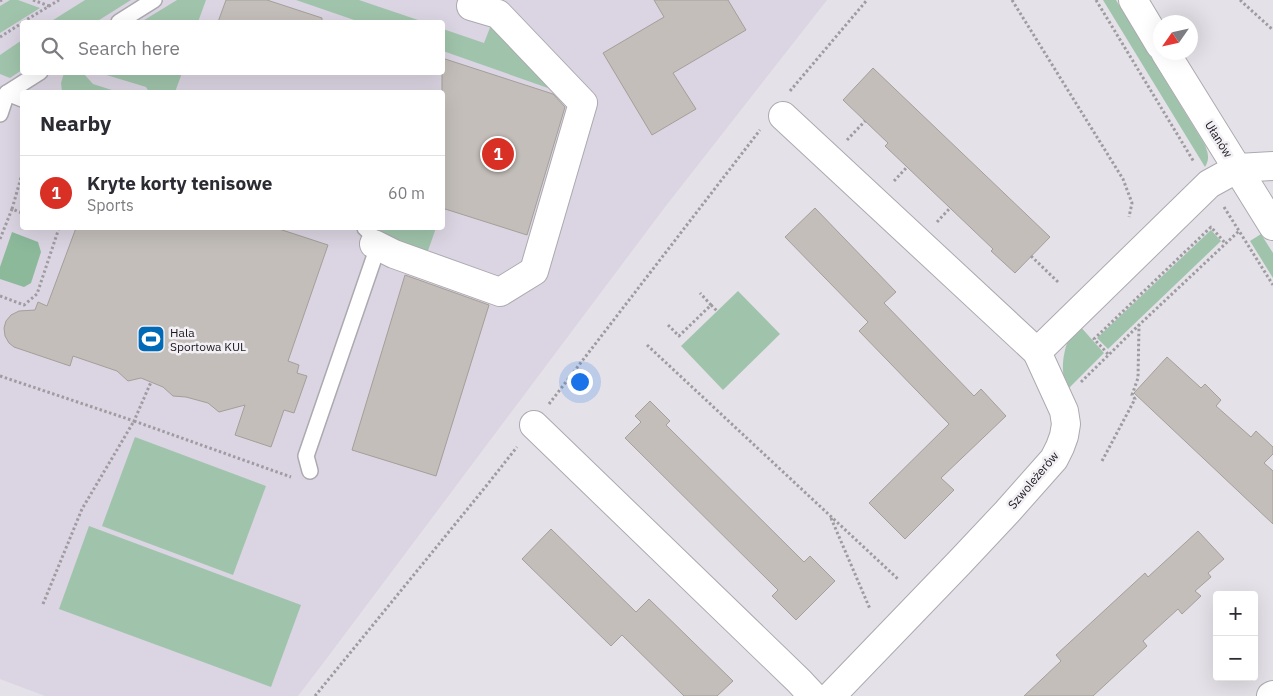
<!DOCTYPE html>
<html lang="en">
<head>
<meta charset="utf-8">
<style>
  :root { --surface:#fff; --page:#f7f7f7; --text:#2b2b33; --muted:#7c7c81; --line:#e1e1e2; --accent:#d93025 }
  body { margin:0; font-family:"IBM Plex Sans",sans-serif; background:var(--page); color:var(--text) }
  .controls { position:absolute; right:15px; bottom:15px; display:grid; overflow:hidden; border-radius:5px; box-shadow:0 5px 20px #0002 }
  .controls button { width:45px; height:45px; display:grid; place-items:center; padding:0; border:0; border-bottom:1px solid var(--line); background:var(--surface); color:var(--text); font:25px sans-serif }
  .compass { position:absolute; left:1153px; top:15px; width:45px; height:45px; border-radius:50%; background:var(--surface); box-shadow:0 5px 20px #0002; rotate:236deg }
  .you { position:absolute; left:579px; top:381px; width:18px; height:18px; margin:-12px; border:4px solid #fff; border-radius:50%; background:#1a73e8; box-shadow:0 0 0 8px #1a73e833 }
  .badge { display:grid; place-items:center; width:32px; height:32px; border-radius:50%; background:var(--accent); color:#fff; font-size:16px; font-weight:700 }
  .pin { position:absolute; translate:-50% -50%; border:2px solid #fff; box-shadow:0 1px 5px #0006 }
  .list { margin:0; padding:0; list-style:none }
  h2 { display:flex; justify-content:space-between; align-items:center; height:65px; margin:0; padding:0 20px; font-size:21px }
  h2 small { font-size:16px; font-weight:400; color:var(--muted) }
  .list li { display:grid; grid-template-columns:32px 1fr auto; gap:15px; align-items:center; box-sizing:border-box; height:75px; padding:0 20px; border-top:1px solid var(--line) }
  .list b { display:block; font-size:19px; white-space:nowrap }
  .list p { margin:0; font-size:16px; white-space:nowrap; color:var(--muted) }
  .list em { font-size:16px; font-style:normal; color:var(--muted) }
  .icon { flex:none; width:28px; height:28px; fill:none; stroke:currentColor; stroke-width:2; stroke-linecap:round; stroke-linejoin:round }
  .map { position:relative; flex:none; width:1273px; height:696px; overflow:hidden }
  .search { position:absolute; background:var(--surface); box-shadow:0 5px 20px #0002; left:20px; top:20px; width:425px; height:55px; display:flex; align-items:center; gap:12px; box-sizing:border-box; padding:0 18px; border-radius:5px; color:var(--muted); font-size:19px }
  .panel { position:absolute; background:var(--surface); box-shadow:0 5px 20px #0002; left:20px; top:90px; width:425px; height:140px; border-radius:5px }
  .map>svg:first-child { display:block }
  .built { fill:#dbd4e2; fill-rule:evenodd }
  .green { fill:#a0c4ab }
  .forest { fill:#8bb99a }
  .building { fill:#c3beb9; stroke:#a49f99 }
  .lines { fill:none; stroke-linecap:round; stroke-linejoin:round }
  .lane-casing { stroke:#aca9af; stroke-width:18 }
  .street-casing { stroke:#aca9af; stroke-width:30 }
  .path { stroke:#9f9ca1; stroke-width:3; stroke-dasharray:2.5 2.5; stroke-linecap:butt }
  .lane { stroke:#fff; stroke-width:15 }
  .street { stroke:#fff; stroke-width:28 }
  .labels { text-anchor:middle; dominant-baseline:central; stroke-width:5; stroke-linejoin:round; paint-order:stroke }
  .street-label { font-size:12px; fill:#181719; stroke:#f2eff5 }
  .poi-label { font-size:12px; fill:#181719; stroke:#f2eff5; text-anchor:start }
</style>
</head>
<body>
<div class="map">
<svg width="1273" height="696" viewBox="0 0 1273 696">
  <rect width="100%" height="100%" fill="#e5e1e8"/>
  <!-- built -->
  <path class="built" d="M0,0h827l-162,207 -341,455 -26,34h-253l-45,-17zM22,22h420v50h-420zM22,92h420v136h-420z"/>
  <!-- green -->
  <g class="green">
    <polygon points="10,0 18,0 40,8 0,33 0,6"/>
    <polygon points="85,0 131,0 96,22 50,22"/>
    <polygon points="177,0 206,0 198,22 141,22"/>
    <polygon points="296,0 359,0 424,22 360,22"/>
    <path d="M1103,0h13l89,145c3,8 5,14 0,22z"/>
    <polygon points="491,25 565,94 443,51 443,29 484,43"/>
    <polygon points="22,40 22,70 10,78 0,74 0,55"/>
    <polygon points="64,73 83,73 93,84 118,92 62,92 61,83"/>
    <polygon points="100,73 182,73 175,92 149,92 146,87"/>
    <polygon points="375,228 436,228 425,259 384,245"/>
    <polygon points="1211,230 1221,241 1108,349 1097,338"/>
    <polygon points="1261,234 1273,253 1273,278 1250,241"/>
    <polygon points="738,291 780,334 723,390 681,346"/>
    <path d="M1079,325l25,28 -35,35c-10,-12 -6,-36 0,-50 3,-5 7,-9 10,-13z"/>
    <polygon points="135,437 266,486 233,575 102,526"/>
    <polygon points="89,526 301,605 271,687 59,609"/>
  </g>
  <!-- forest -->
  <polygon class="forest" points="12,232 38,242 41,252 31,283 24,287 0,279 0,267"/>
  <!-- building -->
  <g class="building">
    <polygon points="226,0 267,0 322,18 322,22 218,22"/>
    <polygon points="654,0 728,0 746,30 673,73 696,109 652,135 603,53 664,17"/>
    <polygon points="442,58 553,94 565,107 527,235 442,208"/>
    <polygon points="873,68 1050,237 1015,273 991,251 993,249 885,146 888,143 843,100"/>
    <polygon points="815,208 896,292 884,303 974,396 981,389 1006,416 941,478 954,490 905,539 869,503 949,424 859,331 868,322 785,237"/>
    <polygon points="76,228 276,228 328,245 288,361 299,365 297,373 307,376 294,413 284,410 271,447 235,435 245,405 219,412 208,403 186,397 173,396 163,387 141,378 128,381 117,371 73,356 70,366 14,347 9,343 5,336 4,328 6,321 11,315 19,311 35,310 38,302 47,306"/>
    <polygon points="405,275 489,305 436,476 352,450"/>
    <polygon points="1167,357 1201,388 1205,384 1221,400 1216,406 1251,437 1256,431 1273,447 1273,454 1264,463 1273,471 1273,524 1134,393"/>
    <polygon points="650,401 670,421 666,425 804,562 810,556 835,581 796,620 772,596 778,590 625,438 641,422 635,416"/>
    <polygon points="551,529 636,612 649,599 733,681 717,696 684,696 622,635 611,646 522,559"/>
    <polygon points="1198,531 1224,559 1208,573 1211,577 1195,591 1201,596 1182,614 1178,609 1143,641 1147,646 1093,696 1024,696 1061,661 1056,655 1145,573 1148,577"/>
  </g>
  <g class="lines">
    <defs>
      <g id="lane">
        <polyline points="119,22 154,0"/>
        <polyline points="7,93 40,72"/>
        <polyline points="0,114 7,93 22,99"/>
        <path d="M310,471l-4,-15 69,-201c-1,-10 -2,-21 -10,-27"/>
      </g>
      <g id="street">
        <polyline points="1133,0 1160,45"/>
        <polyline points="1165,52 1273,226"/>
        <polyline points="783,116 1037,352"/>
        <polyline points="374,244 394,254 500,292 534,271 583,103 498,14 471,6"/>
        <polyline points="534,425 799,681 813,696"/>
        <polyline points="831,696 960,562 1007,512 1054,459 1060,447 1064,436 1066,424 1064,411 1037,352 1209,184 1238,168 1273,166"/>
        <polyline points="1271,696 1273,695"/>
      </g>
    </defs>
    <!-- lane casing -->
    <use href="#lane" class="lane-casing"/>
    <!-- street casing -->
    <use href="#street" class="street-casing"/>
    <!-- path -->
    <g class="path">
      <polyline points="33,0 49,6"/>
      <polyline points="1012,0 1123,179 1132,203 1129,217"/>
      <polyline points="1096,0 1194,162"/>
      <polyline points="1240,0 1273,30"/>
      <polyline points="0,1 2,0"/>
      <polyline points="23,22 59,0"/>
      <polyline points="0,37 22,23"/>
      <polyline points="790,91 867,0"/>
      <polyline points="847,140 865,121"/>
      <polyline points="894,181 907,167"/>
      <polyline points="1224,207 1273,285"/>
      <polyline points="12,209 22,174"/>
      <polyline points="937,222 950,208"/>
      <polyline points="0,239 12,209 22,213"/>
      <polyline points="1031,256 1058,282"/>
      <polyline points="0,296 24,305 37,294 59,228"/>
      <polyline points="711,305 717,311"/>
      <polyline points="668,325 679,336 711,305 700,293"/>
      <polyline points="647,345 898,579"/>
      <polyline points="1108,354 1094,339 1211,227 1226,244"/>
      <polyline points="0,376 134,421 151,382"/>
      <polyline points="1081,382 1139,325 1239,231"/>
      <polyline points="549,404 760,130"/>
      <polyline points="1102,461 1135,399 1132,395 1138,378 1139,325"/>
      <polyline points="831,518 870,609"/>
      <polyline points="43,604 82,509 134,421 291,477"/>
      <polyline points="315,696 483,490 517,447"/>
    </g>
    <!-- lane -->
    <use href="#lane" class="lane"/>
    <!-- street -->
    <use href="#street" class="street"/>
  </g>
  <!-- icons -->
  <defs>
    <symbol id="stadium-square" viewBox="-11 -11 22 22"><rect x="-9" y="-9" width="18" height="18" rx="4" fill="#006ab6" stroke="#f2eff5"/><path d="M0-5a6.5 5 0 1 0 0 10a6.5 5 0 1 0 0-10ZM-3.5-1.8h7v3.6h-7Z" fill="#fff"/></symbol>
  </defs>
  <g fill-rule="evenodd">
    <use href="#stadium-square" x="135" y="323" width="32" height="32"/>
  </g>
  <g class="labels">
    <!-- street labels -->
    <g class="street-label">
      <text transform="translate(1219 139) rotate(58)">Ułanów</text>
      <text transform="translate(1033 480) rotate(-50)">Szwoleżerów</text>
    </g>
    <!-- poi labels -->
    <g class="poi-label">
      <text x="170" y="332">Hala<tspan x="170" dy="14">Sportowa KUL</tspan></text>
    </g>
  </g>
</svg>
<div class="controls">
<button>+</button>
<button>−</button>
</div>
<svg class="compass" viewBox="-18 -18 36 36"><path d="M0-13l5 13h-10z" fill="#e53935"/><path d="M0 13l5-13h-10z" fill="#7c7c81"/></svg>
<div class="you"></div>
<div class="pin badge" style="left:498px;top:154px">1</div>
<div class="search"><svg class="icon" aria-label="search" viewBox="0 0 24 24"><circle cx="10" cy="10" r="6"/><path d="M15 15l6 6"/></svg>Search here</div>
<section class="panel">
<h2>Nearby<small></small></h2>
<ul class="list">
<li><span class="badge">1</span><div><b>Kryte korty tenisowe</b><p>Sports</p></div><em>60 m</em></li>
</ul>
</section>
</div>
</body>
</html>
